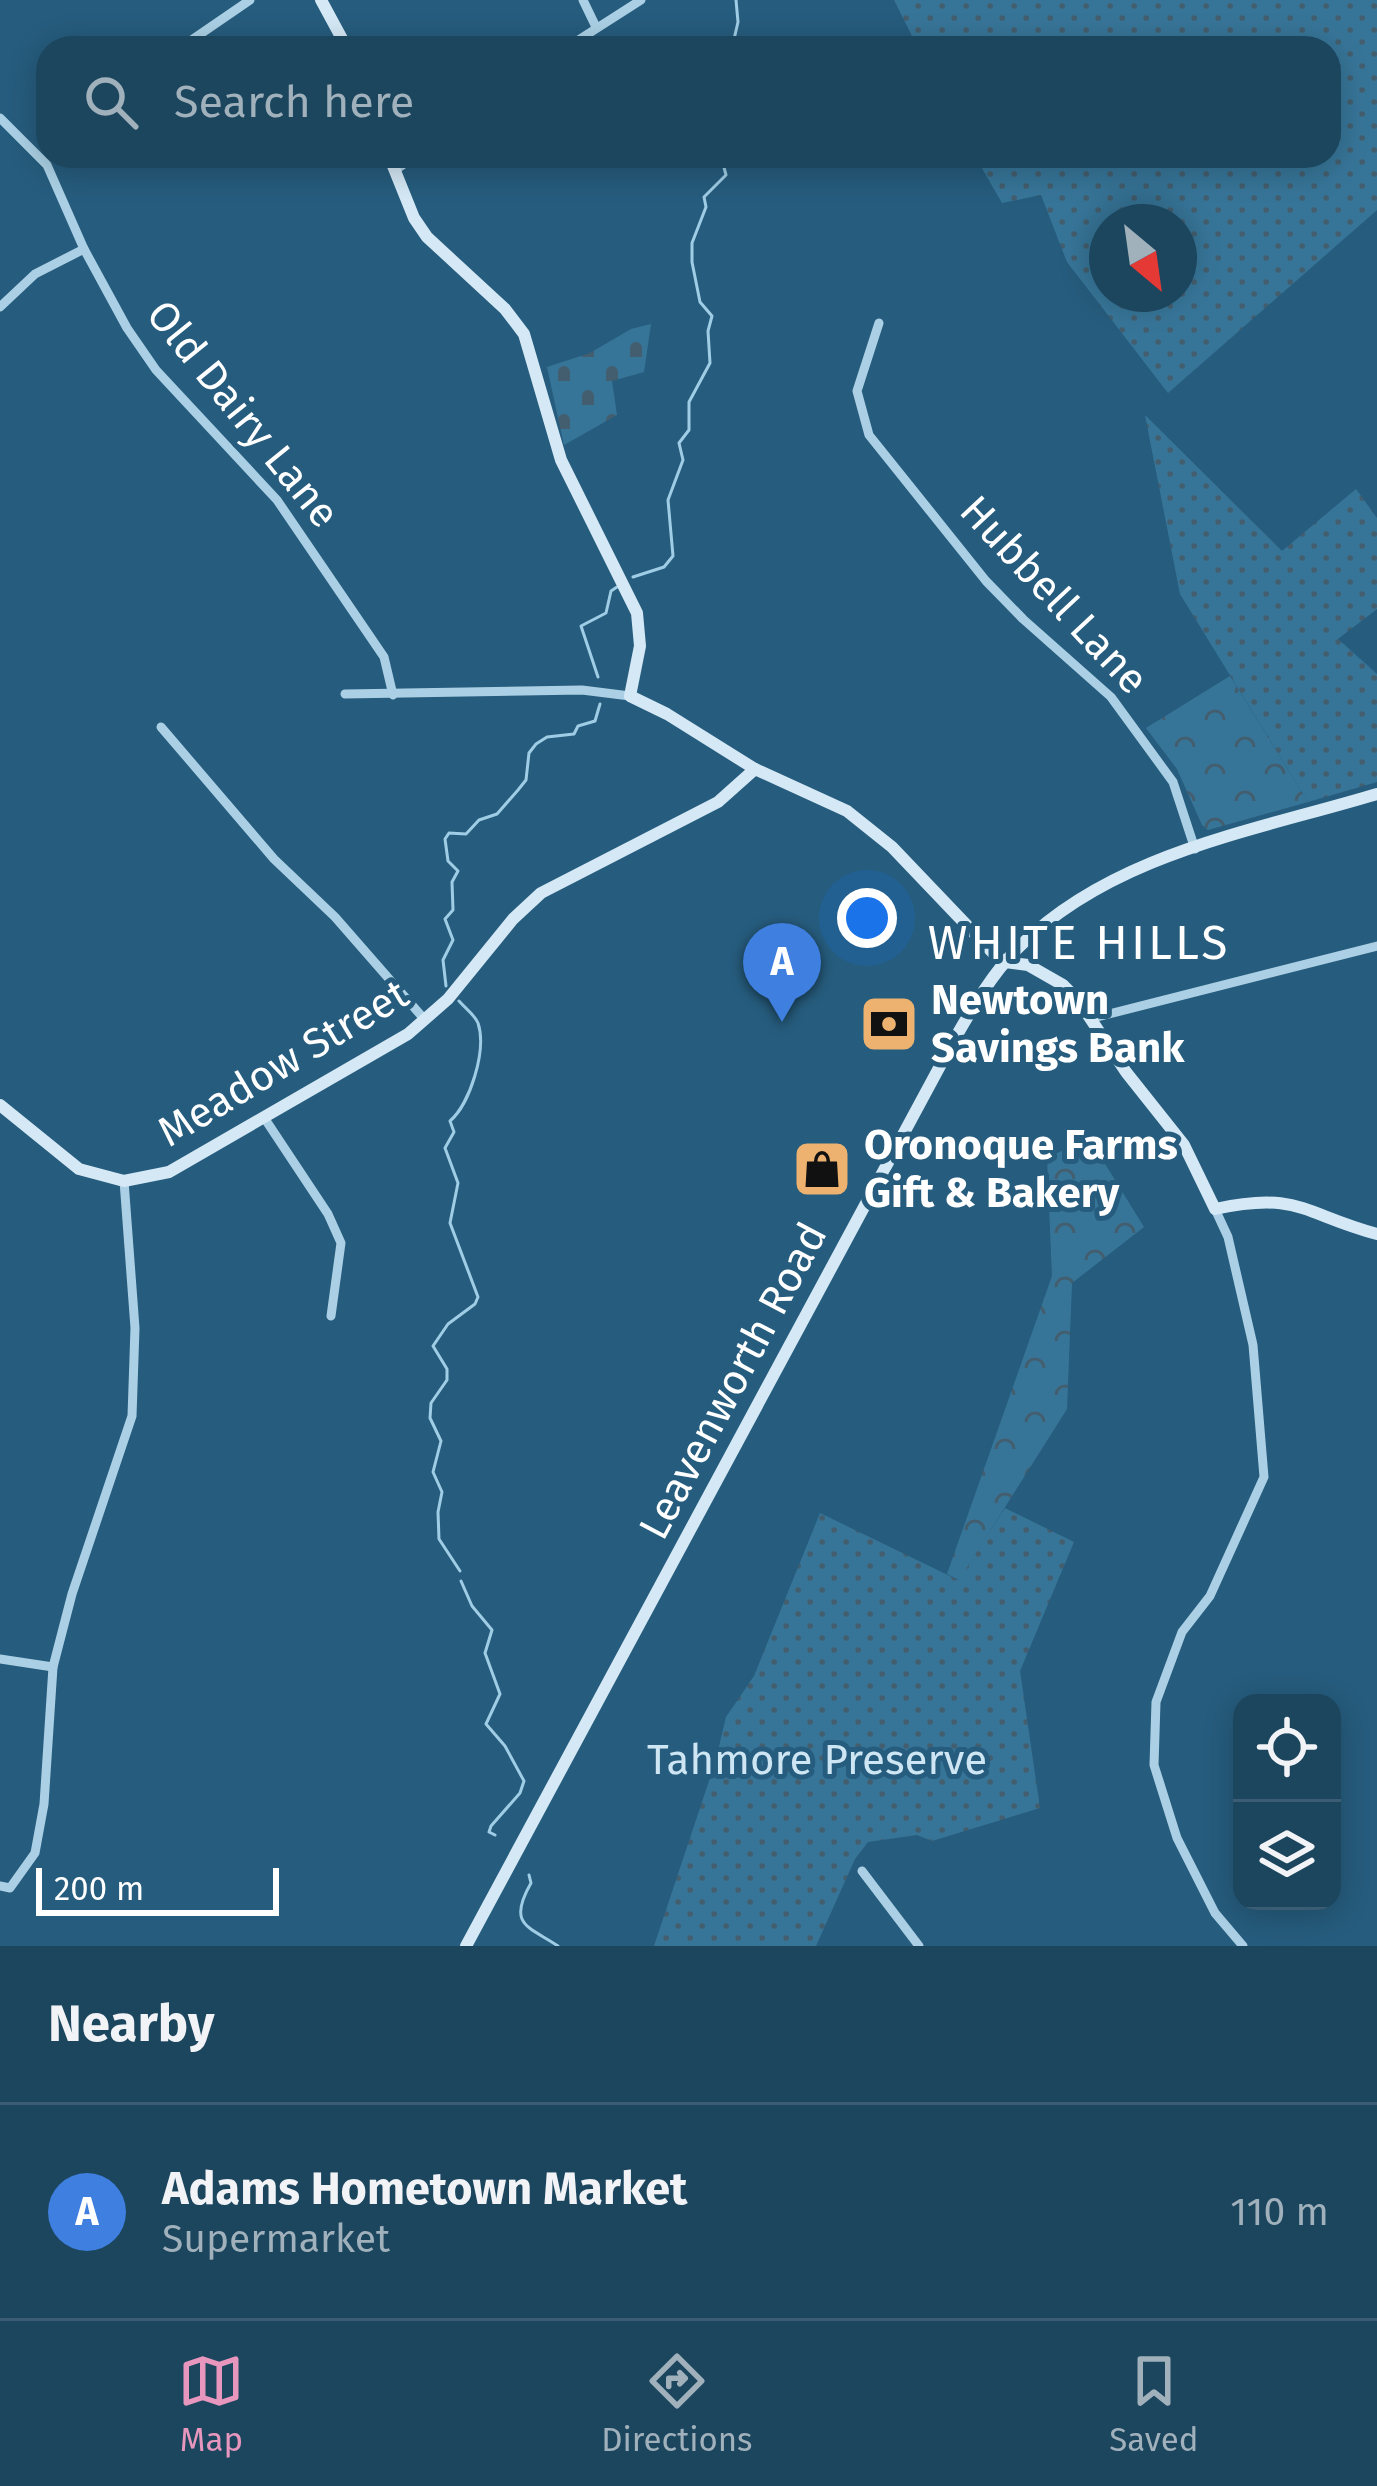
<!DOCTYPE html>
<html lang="en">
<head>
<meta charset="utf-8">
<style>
  :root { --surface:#1c455e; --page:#254c64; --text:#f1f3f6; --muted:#a0b1bc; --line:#3a5d73; --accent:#e797bd }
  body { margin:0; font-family:"Fira Sans",sans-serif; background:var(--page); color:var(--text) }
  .controls { position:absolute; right:36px; bottom:36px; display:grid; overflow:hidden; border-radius:24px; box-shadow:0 6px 30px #0003 }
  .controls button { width:108px; height:108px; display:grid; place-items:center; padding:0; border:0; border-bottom:3px solid var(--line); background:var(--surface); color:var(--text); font:60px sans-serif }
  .compass { position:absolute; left:1089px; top:204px; width:108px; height:108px; border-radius:50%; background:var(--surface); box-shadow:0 6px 30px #0003; rotate:151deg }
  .scale { position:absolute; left:36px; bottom:30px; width:243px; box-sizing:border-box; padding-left:12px; border:6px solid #fff; border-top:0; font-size:33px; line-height:42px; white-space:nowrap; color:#fff; -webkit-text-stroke:9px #265c7d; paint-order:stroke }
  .you { position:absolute; left:867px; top:918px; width:42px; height:42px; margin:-30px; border:9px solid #fff; border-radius:50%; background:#1a73e8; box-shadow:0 0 0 18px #1a73e833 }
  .badge { display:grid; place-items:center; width:78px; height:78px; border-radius:50%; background:var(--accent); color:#fff; font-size:39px; font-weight:700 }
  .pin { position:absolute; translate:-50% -99px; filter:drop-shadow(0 3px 6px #0008) }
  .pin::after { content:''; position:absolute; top:63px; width:42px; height:36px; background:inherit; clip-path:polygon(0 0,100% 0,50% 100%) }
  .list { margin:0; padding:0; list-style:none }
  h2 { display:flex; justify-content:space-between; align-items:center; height:156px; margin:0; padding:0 48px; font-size:51px }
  h2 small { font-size:39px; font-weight:400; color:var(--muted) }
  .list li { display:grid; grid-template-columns:78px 1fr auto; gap:36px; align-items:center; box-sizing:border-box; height:216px; padding:0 48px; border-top:3px solid var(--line) }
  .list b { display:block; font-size:45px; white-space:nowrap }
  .list p { margin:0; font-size:39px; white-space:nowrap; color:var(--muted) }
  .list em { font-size:39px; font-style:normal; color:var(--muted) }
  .icon { flex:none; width:66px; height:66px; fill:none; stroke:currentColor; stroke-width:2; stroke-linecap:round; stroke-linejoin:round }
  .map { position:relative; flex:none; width:1377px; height:1946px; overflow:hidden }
  .search { position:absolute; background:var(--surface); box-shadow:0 6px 30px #0003; left:36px; right:36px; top:36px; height:132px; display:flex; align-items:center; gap:30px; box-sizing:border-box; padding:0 42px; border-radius:36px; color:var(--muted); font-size:45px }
  .sheet { height:372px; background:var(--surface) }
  nav { display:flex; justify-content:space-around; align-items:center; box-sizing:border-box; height:168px; border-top:3px solid var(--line); background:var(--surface); font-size:33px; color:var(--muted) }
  nav a { display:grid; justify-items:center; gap:6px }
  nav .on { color:var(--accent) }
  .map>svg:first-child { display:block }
  .grass { fill:url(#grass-dots); fill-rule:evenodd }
  .forest { fill:url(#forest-crowns) }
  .cemetery { fill:url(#cemetery-stones) }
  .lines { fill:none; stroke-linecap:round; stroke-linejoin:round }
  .stream { stroke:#9fcde5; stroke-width:3 }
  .street { stroke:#abd0e5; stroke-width:9 }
  .secondary { stroke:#d4e8f5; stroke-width:12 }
  .labels { text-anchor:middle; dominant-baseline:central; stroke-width:10; stroke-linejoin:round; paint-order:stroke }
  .street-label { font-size:42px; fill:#fff; stroke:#265c7d }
  .poi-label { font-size:42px; font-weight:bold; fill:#fff; stroke:#265c7d; text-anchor:start }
  .park-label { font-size:42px; fill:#cee6f4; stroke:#265c7d }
  .quarter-label { font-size:48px; letter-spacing:3px; fill:#fff; stroke:#265c7d }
</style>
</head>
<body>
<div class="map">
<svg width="1377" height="1946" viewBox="0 0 1377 1946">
  <defs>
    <pattern id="grass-dots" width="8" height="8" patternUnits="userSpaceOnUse" patternTransform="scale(3)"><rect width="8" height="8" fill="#377598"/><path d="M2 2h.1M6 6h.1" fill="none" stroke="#435e6e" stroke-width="1.8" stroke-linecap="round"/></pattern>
    <pattern id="forest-crowns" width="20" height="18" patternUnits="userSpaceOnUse" patternTransform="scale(3)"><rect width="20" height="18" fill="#377598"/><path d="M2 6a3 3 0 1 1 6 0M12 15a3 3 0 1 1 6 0" fill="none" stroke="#435e6e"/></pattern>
    <pattern id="cemetery-stones" width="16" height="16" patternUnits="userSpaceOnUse" patternTransform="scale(3)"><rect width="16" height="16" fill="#377598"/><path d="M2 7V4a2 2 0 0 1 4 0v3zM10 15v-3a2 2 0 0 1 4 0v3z" fill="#435e6e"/></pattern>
  </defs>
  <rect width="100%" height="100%" fill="#265c7d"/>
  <!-- grass -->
  <g class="grass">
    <path d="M894,0h483v210l-209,183 -101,-131 -26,-67 -39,8 -27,-47h354v-108h-411zM1107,222h72v72h-72z"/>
    <polygon points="1145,415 1282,551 1356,489 1377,518 1377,609 1338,639 1377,674 1377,782 1308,802 1180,594"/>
    <polygon points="1005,1508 1074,1542 1020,1671 1040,1808 932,1841 917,1835 868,1842 855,1859 816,1946 654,1946 715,1763 726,1717 754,1676 820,1513 958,1580"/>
  </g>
  <!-- forest -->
  <g class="forest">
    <polygon points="1230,676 1308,802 1208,830 1202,825 1177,769 1146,728"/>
    <polygon points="1089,1138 1144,1227 1072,1283 1067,1409 959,1580 947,1574 1052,1276 1047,1158"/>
  </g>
  <!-- cemetery -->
  <polygon class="cemetery" points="651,324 644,372 612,381 617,415 564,445 547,367 590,353 631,329"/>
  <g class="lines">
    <!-- stream -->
    <g class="stream">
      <polyline points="732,48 738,22 736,0"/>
      <polyline points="633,577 664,567 673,556 668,500 683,460 679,443 689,430 689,402 710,363 708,331 712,316 700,302 692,262 692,243 706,207 704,197 726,175 721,156"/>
      <polyline points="598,677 581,626 606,613 611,591 617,587"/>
      <polyline points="446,986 443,960 453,940 445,919 453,910 452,882 458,871 448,861 445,839 449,833 466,834 479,820 497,814 518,790 526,780 529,753 536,744 547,737 574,734 578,726 595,721 600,704"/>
      <path d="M459,1001c7,8 15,13 19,22 9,27 -8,81 -28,98l4,11 -9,16 13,35 -8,40 28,74 -3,7 -27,20 -15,22 14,23v11l-16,23 -1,15 11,23 -8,31 9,20 -4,20 1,27 21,32"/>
      <polyline points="461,1581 472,1606 492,1630 485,1653 500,1694 486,1724 505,1746 524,1781 520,1793 491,1826 489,1832 495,1835"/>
      <path d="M529,1875l2,8c-24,42 -3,43 27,63"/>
    </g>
    <!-- street -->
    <g class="street">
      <polyline points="583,0 596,27"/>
      <polyline points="180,48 250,0"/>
      <polyline points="566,48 641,0"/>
      <polyline points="0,118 47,165 84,249 127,328 156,370 277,500 384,657 393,695"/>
      <polyline points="394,171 415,156"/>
      <polyline points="0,307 35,274 84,249"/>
      <polyline points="879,323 857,391 869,435 986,581 1023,619 1111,697 1173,782 1195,849"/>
      <polyline points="345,694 582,690 630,696"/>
      <polyline points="161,727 274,859 335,917 425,1020"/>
      <polyline points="1093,1018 1377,946"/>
      <polyline points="265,1119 328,1214 341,1243 331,1316"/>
      <polyline points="1215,1209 1228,1237 1253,1345 1264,1477 1210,1596 1182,1632 1156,1702 1154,1765 1177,1838 1215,1913 1243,1946"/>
      <polyline points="0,1659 53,1667"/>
      <polyline points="862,1871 919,1946"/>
      <polyline points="0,1886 10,1888 35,1853 44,1804 53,1667 72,1594 132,1416 135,1328 124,1181"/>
    </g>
    <!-- secondary -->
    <g class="secondary">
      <polyline points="321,0 347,48"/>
      <path d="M389,156l25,62 13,19 78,72 19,25 37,126 76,153 3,33 -10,50 37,18 88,55 92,42 45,36 104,109 9,6 23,3 35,20 15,15 48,72 58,73 31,64c84,-18 88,5 162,25"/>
      <polyline points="0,1105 79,1169 124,1181 169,1172 408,1034 448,999 513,919 541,893 718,802 755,769"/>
      <path d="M466,1946l488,-906c18,-31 37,-65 63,-91 93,-95 237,-118 360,-155"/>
    </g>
  </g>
  <!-- icons -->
  <defs>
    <symbol id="bank-square" viewBox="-11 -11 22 22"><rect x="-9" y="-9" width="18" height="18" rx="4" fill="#edb270" stroke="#265c7d"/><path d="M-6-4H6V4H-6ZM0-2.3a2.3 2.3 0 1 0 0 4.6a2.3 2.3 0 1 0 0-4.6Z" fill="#111"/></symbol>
    <symbol id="shop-square" viewBox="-11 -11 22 22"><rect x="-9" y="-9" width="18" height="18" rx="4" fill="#edb270" stroke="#265c7d"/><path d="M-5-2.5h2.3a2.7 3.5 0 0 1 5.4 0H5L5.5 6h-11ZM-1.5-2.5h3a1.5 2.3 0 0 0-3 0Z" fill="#111"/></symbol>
  </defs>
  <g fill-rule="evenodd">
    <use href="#bank-square" x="856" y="991" width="66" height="66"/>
    <use href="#shop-square" x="789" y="1136" width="66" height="66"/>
  </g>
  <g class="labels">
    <!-- street labels -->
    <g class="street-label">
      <text transform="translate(243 414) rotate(51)">Old Dairy Lane</text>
      <text transform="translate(1054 595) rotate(47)">Hubbell Lane</text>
      <text transform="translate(283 1063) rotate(-31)">Meadow Street</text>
      <text transform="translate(733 1381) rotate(-62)">Leavenworth Road</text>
    </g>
    <!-- poi labels -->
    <g class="poi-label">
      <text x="931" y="1000">Newtown<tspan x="931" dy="48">Savings Bank</tspan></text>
      <text x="864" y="1145">Oronoque Farms<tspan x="864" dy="48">Gift &amp; Bakery</tspan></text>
    </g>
    <!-- park labels -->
    <g class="park-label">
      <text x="817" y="1760">Tahmore Preserve</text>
    </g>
    <!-- quarter labels -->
    <g class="quarter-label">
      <text x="1079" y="943">WHITE HILLS</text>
    </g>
  </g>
</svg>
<div class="controls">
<button><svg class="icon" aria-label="locate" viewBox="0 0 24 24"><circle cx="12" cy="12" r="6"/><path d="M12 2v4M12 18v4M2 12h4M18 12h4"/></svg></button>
<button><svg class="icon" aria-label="layers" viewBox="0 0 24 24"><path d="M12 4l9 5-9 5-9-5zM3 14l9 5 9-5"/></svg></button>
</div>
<svg class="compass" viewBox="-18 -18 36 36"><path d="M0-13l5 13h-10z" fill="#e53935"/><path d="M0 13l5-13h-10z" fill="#a0b1bc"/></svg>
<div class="scale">200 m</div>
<div class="you"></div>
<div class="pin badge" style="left:782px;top:1022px;background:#3f7fe0">A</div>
<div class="search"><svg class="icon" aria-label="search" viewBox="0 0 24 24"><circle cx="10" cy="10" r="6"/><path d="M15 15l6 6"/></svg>Search here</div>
</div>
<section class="sheet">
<h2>Nearby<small></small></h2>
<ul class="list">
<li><span class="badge" style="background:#3f7fe0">A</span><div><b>Adams Hometown Market</b><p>Supermarket</p></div><em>110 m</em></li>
</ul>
</section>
<nav>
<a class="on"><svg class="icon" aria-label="map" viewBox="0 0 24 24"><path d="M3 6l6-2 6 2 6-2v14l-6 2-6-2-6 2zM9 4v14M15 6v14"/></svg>Map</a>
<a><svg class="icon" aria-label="directions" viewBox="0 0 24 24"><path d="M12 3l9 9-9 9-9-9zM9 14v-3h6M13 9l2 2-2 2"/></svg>Directions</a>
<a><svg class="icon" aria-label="saved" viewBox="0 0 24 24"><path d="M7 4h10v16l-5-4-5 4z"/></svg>Saved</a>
</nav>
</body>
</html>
